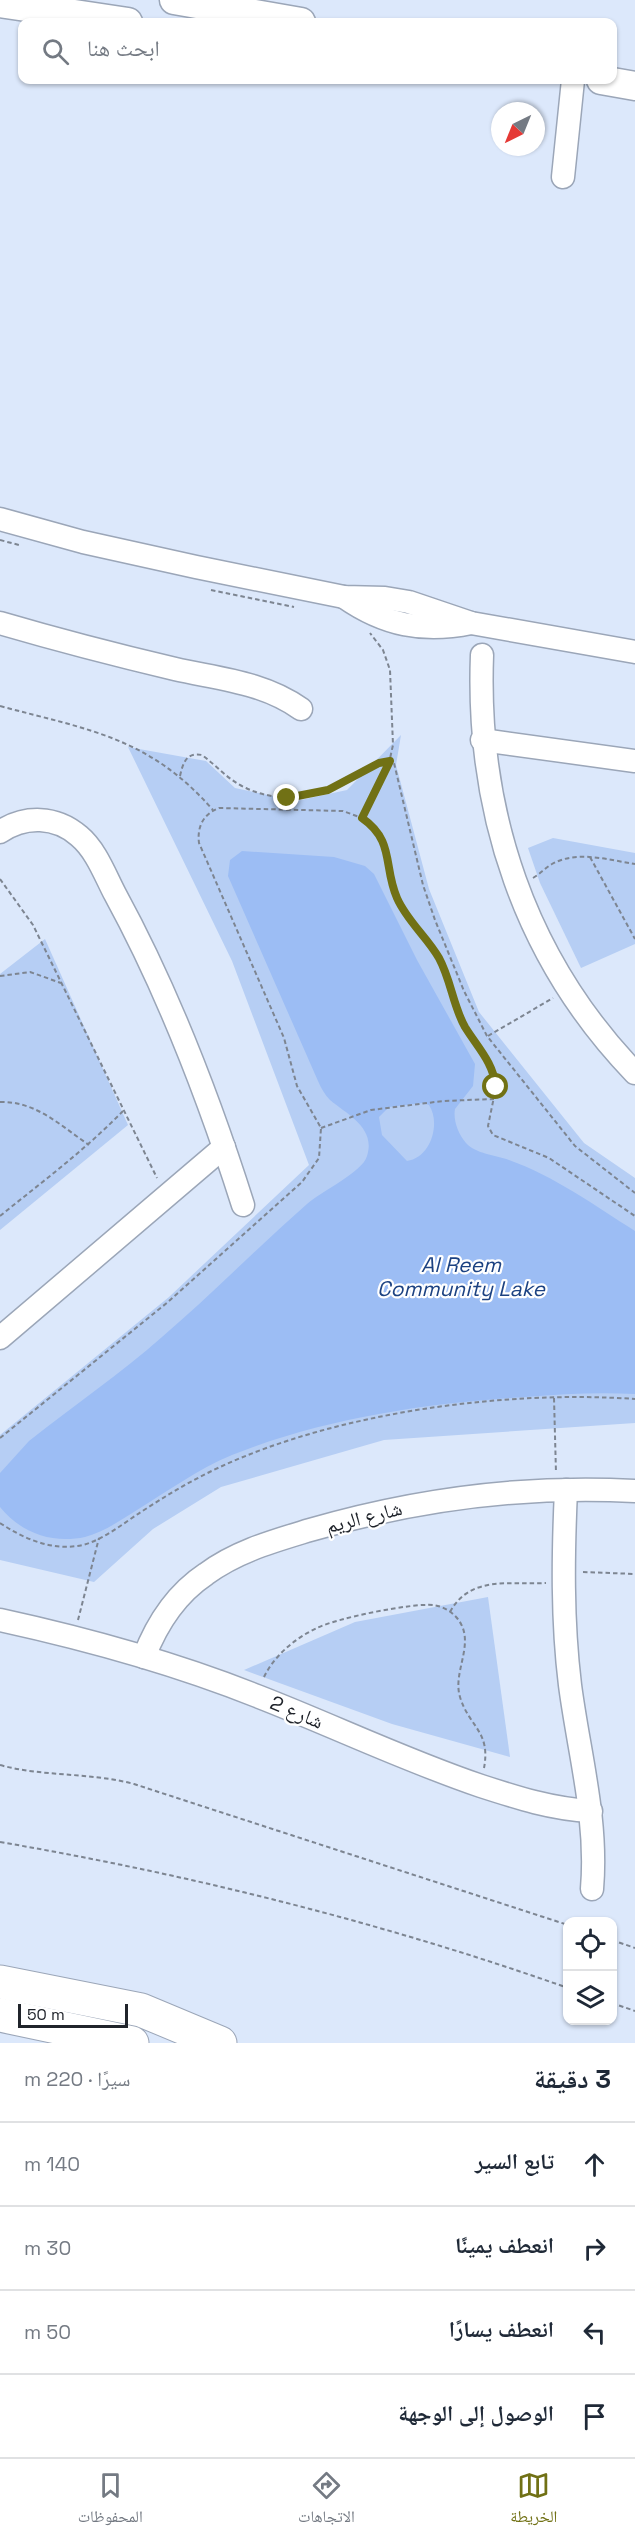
<!DOCTYPE html>
<html lang="ar">
<head>
<meta charset="utf-8">
<style>
  :root { --surface:#fff; --page:#f2f2f3; --text:#1f2937; --muted:#747a83; --line:#e0e1e3; --accent:#717115 }
  body { margin:0; font-family:"Space Grotesk","Noto Naskh Arabic",sans-serif; background:var(--page); color:var(--text); direction:rtl }
  .controls { position:absolute; right:18px; bottom:18px; display:grid; overflow:hidden; border-radius:12px; box-shadow:0 2px 4px #0004 }
  .controls button { width:54px; height:54px; display:grid; place-items:center; padding:0; border:0; border-bottom:2px solid var(--line); background:var(--surface); color:var(--text); font:30px sans-serif }
  .compass { position:absolute; left:491px; top:102px; width:54px; height:54px; border-radius:50%; background:var(--surface); box-shadow:0 2px 4px #0004; rotate:223deg }
  .scale { position:absolute; left:18px; bottom:15px; width:110px; box-sizing:border-box; padding-left:6px; border:3px solid #20242b; border-top:0; font-size:16px; line-height:21px; white-space:nowrap; color:#20242b; -webkit-text-stroke:4px #fff; paint-order:stroke }
  .stop { position:absolute; width:18px; height:18px; margin:-14px; border:4px solid #717115; border-radius:50%; background:#fff }
  .stop.end { background:#717115; border-color:#fff; box-shadow:0 2px 6px #0008 }
  .list { margin:0; padding:0; list-style:none }
  h2 { display:flex; justify-content:space-between; align-items:center; height:78px; margin:0; padding:0 24px; font-size:26px }
  h2 small { font-size:20px; font-weight:400; color:var(--muted) }
  .list li { display:grid; grid-template-columns:39px 1fr auto; gap:18px; align-items:center; box-sizing:border-box; height:84px; padding:0 24px; border-top:2px solid var(--line) }
  .list b { display:block; font-size:22px; white-space:nowrap }
  .list em { font-size:20px; font-style:normal; color:var(--muted) }
  .icon { flex:none; width:33px; height:33px; fill:none; stroke:currentColor; stroke-width:2; stroke-linecap:round; stroke-linejoin:round }
  .map { position:relative; flex:none; width:635px; height:2043px; overflow:hidden; direction:ltr }
  .search { position:absolute; background:var(--surface); box-shadow:0 2px 4px #0004; left:18px; right:18px; top:18px; height:66px; display:flex; align-items:center; gap:15px; box-sizing:border-box; padding:0 21px; border-radius:12px; color:var(--muted); font-size:22px }
  .sheet { height:414px; background:var(--surface) }
  nav { display:flex; justify-content:space-around; align-items:center; box-sizing:border-box; height:84px; border-top:2px solid var(--line); background:var(--surface); font-size:16px; color:var(--muted) }
  nav a { display:grid; justify-items:center; gap:3px }
  nav .on { color:var(--accent) }
  .map>svg:first-child { display:block }
  .green { fill:#b6cef4 }
  .water { fill:#9cbdf4; fill-rule:evenodd }
  .lines { fill:none; stroke-linecap:round; stroke-linejoin:round }
  .minor-casing { stroke:#9ba6b8; stroke-width:25 }
  .major-casing { stroke:#9ba6b8; stroke-width:31 }
  .highway-casing { stroke:#9ba6b8; stroke-width:35 }
  .path { stroke:#7d8591; stroke-width:2; stroke-dasharray:4.5 3; stroke-linecap:butt }
  .minor { stroke:#fff; stroke-width:22 }
  .major { stroke:#fff; stroke-width:28 }
  .highway { stroke:#fff; stroke-width:33 }
  .route { stroke:#717115; stroke-width:8 }
  .labels { text-anchor:middle; dominant-baseline:central; stroke-width:4.5; stroke-linejoin:round; paint-order:stroke }
  .street-label { font-size:20px; fill:#20242b; stroke:#fff }
  .water-label { font-size:21px; font-style:italic; fill:#1c4282; stroke:#fff }
</style>
</head>
<body>
<div class="map">
<svg width="635" height="2043" viewBox="0 0 635 2043">
  <rect width="100%" height="100%" fill="#dce8fb"/>
  <!-- green -->
  <g class="green">
    <polygon points="401,735 396,765 429,889 479,1012 584,1143 635,1178 635,1423 384,1440 221,1487 153,1529 94,1582 0,1560 0,1435 169,1297 309,1165 232,961 128,747 206,761 235,788 296,801 347,790"/>
    <polygon points="553,838 635,853 635,944 581,968 540,883 528,848"/>
    <polygon points="45,939 128,1125 0,1230 0,974"/>
    <polygon points="488,1597 510,1757 392,1724 244,1670 355,1622"/>
  </g>
  <!-- water -->
  <path class="water" d="M242,851l92,6 31,9 9,8 43,86 58,104 -2,22 -18,23c-2,11 3,25 11,34 10,11 29,12 43,17 45,16 85,45 126,71v163c-36,-2 -73,0 -109,3 -99,6 -201,21 -294,58 -34,14 -64,36 -95,55 -16,10 -33,22 -52,27 -33,7 -64,-4 -85,-30v-34l29,-32c44,-35 91,-67 133,-104 50,-43 96,-90 145,-133 13,-12 56,-32 60,-48 9,-28 -19,-41 -37,-56 -5,-5 -9,-12 -12,-19l-90,-205 2,-16zM423,1103l6,2c12,18 2,53 -22,56l-25,-26 -3,-18 10,-10z"/>
  <g class="lines">
    <defs>
      <g id="minor">
        <polyline points="563,177 573,80"/>
        <polyline points="0,519 83,542 196,567 344,597 385,598 409,602 471,623 635,652"/>
        <path d="M344,597c40,28 79,36 127,26"/>
        <path d="M0,623c58,17 116,32 175,46 44,10 88,13 126,40"/>
        <path d="M482,655c-6,157 43,304 153,418"/>
        <polyline points="482,740 635,761"/>
        <path d="M0,832c25,-17 56,-16 79,4 17,14 26,39 36,58 54,99 94,204 128,311"/>
        <polyline points="0,1338 224,1147"/>
        <path d="M566,1490c-3,65 -4,130 4,195 9,69 28,134 22,204"/>
        <path d="M0,1620c87,19 174,43 257,76 75,29 147,64 224,90 37,12 71,23 110,25"/>
        <path d="M144,1657c13,-34 32,-63 62,-83 31,-23 68,-33 104,-44 107,-31 214,-45 325,-39"/>
      </g>
      <g id="major">
        <polyline points="174,0 301,22"/>
        <polyline points="0,3 128,22"/>
        <polyline points="601,80 635,86"/>
      </g>
      <g id="highway">
        <polyline points="0,1982 141,2010 220,2043"/>
        <polyline points="0,2015 132,2043"/>
      </g>
    </defs>
    <!-- minor casing -->
    <use href="#minor" class="minor-casing"/>
    <!-- major casing -->
    <use href="#major" class="major-casing"/>
    <!-- highway casing -->
    <use href="#highway" class="highway-casing"/>
    <!-- path -->
    <g class="path">
      <polyline points="0,540 19,545"/>
      <polyline points="211,590 294,607"/>
      <path d="M0,706c89,24 149,31 213,104"/>
      <path d="M180,776c3,-13 6,-24 22,-21 15,11 26,25 44,33 25,12 56,12 81,2 17,-6 51,-34 67,-27l29,122 12,35 29,71 23,45 88,110 60,47"/>
      <polyline points="362,818 387,772 393,745 390,670 383,650 370,633"/>
      <polyline points="590,857 635,939"/>
      <path d="M533,878c7,-4 12,-10 19,-14 25,-14 57,-4 83,0"/>
      <polyline points="0,879 33,925 157,1178"/>
      <polyline points="0,976 30,972 61,983"/>
      <polyline points="488,1036 553,998"/>
      <path d="M0,1102c36,-1 61,24 89,43"/>
      <polyline points="321,1128 371,1110 443,1101 494,1099"/>
      <path d="M0,1216c42,-34 85,-66 123,-105"/>
      <polyline points="554,1398 556,1473"/>
      <path d="M0,1438l168,-136 134,-120 17,-24 2,-30 -24,-42 -13,-48 -85,-195c-2,-16 4,-29 20,-35l124,3 19,7 20,19 4,9 3,24 9,30 40,56 26,69 27,40 5,22 -8,39 5,9 56,23 86,58"/>
      <path d="M0,1523c23,15 49,27 77,23 23,-3 45,-22 64,-34 26,-17 51,-32 79,-45 119,-55 285,-77 415,-68"/>
      <polyline points="583,1572 635,1574"/>
      <path d="M450,1612c20,-37 60,-27 96,-29"/>
      <polyline points="78,1620 99,1538"/>
      <path d="M264,1677c10,-21 31,-39 53,-49 20,-10 94,-25 116,-23 9,1 18,6 24,13 20,24 -5,53 3,79 9,30 31,34 24,71"/>
      <path d="M0,1765c43,12 89,7 134,19l434,141"/>
      <path d="M0,1842c192,33 384,81 568,146"/>
      <polyline points="612,1940 635,1948"/>
      <polyline points="612,2003 635,2011"/>
    </g>
    <!-- minor -->
    <use href="#minor" class="minor"/>
    <!-- major -->
    <use href="#major" class="major"/>
    <!-- highway -->
    <use href="#highway" class="highway"/>
  </g>
  <g class="lines">
    <!-- route -->
    <path class="route" d="M287,798l41,-8 51,-27 11,-2 -28,57c33,23 21,48 35,80 10,23 30,39 42,60 12,22 14,48 26,69 13,21 28,35 31,60"/>
  </g>
  <g class="labels">
    <!-- street labels -->
    <g class="street-label">
      <text transform="translate(364 1517) rotate(-14)">شارع الريم</text>
      <text transform="translate(297 1712) rotate(23)">شارع 2</text>
    </g>
    <!-- water labels -->
    <g class="water-label">
      <text x="461" y="1264">Al Reem<tspan x="461" dy="24">Community Lake</tspan></text>
    </g>
  </g>
</svg>
<div class="controls">
<button><svg class="icon" aria-label="locate" viewBox="0 0 24 24"><circle cx="12" cy="12" r="6"/><path d="M12 2v4M12 18v4M2 12h4M18 12h4"/></svg></button>
<button><svg class="icon" aria-label="layers" viewBox="0 0 24 24"><path d="M12 4l9 5-9 5-9-5zM3 14l9 5 9-5"/></svg></button>
</div>
<svg class="compass" viewBox="-18 -18 36 36"><path d="M0-13l5 13h-10z" fill="#e53935"/><path d="M0 13l5-13h-10z" fill="#747a83"/></svg>
<div class="scale">50 m</div>
<div class="stop" style="left:496px;top:1087px"></div>
<div class="stop end" style="left:287px;top:798px"></div>
<div class="search"><svg class="icon" aria-label="search" viewBox="0 0 24 24"><circle cx="10" cy="10" r="6"/><path d="M15 15l6 6"/></svg>ابحث هنا</div>
</div>
<section class="sheet">
<h2>3 دقيقة<small>سيرًا · 220 m</small></h2>
<ul class="list">
<li><svg class="icon" aria-label="ahead" viewBox="0 0 24 24"><path d="M12 20V5M6 11l6-6 6 6"/></svg><div><b>تابع السير</b></div><em>140 m</em></li>
<li><svg class="icon" aria-label="right" viewBox="0 0 24 24"><path d="M7 20v-9h11M14 6l5 5-5 5"/></svg><div><b>انعطف يمينًا</b></div><em>30 m</em></li>
<li><svg class="icon" aria-label="left" viewBox="0 0 24 24"><path d="M17 20v-9H6M10 6l-5 5 5 5"/></svg><div><b>انعطف يسارًا</b></div><em>50 m</em></li>
<li><svg class="icon" aria-label="arrive" viewBox="0 0 24 24"><path d="M6 21V4h12l-3 4 3 4H6"/></svg><div><b>الوصول إلى الوجهة</b></div></li>
</ul>
</section>
<nav>
<a class="on"><svg class="icon" aria-label="map" viewBox="0 0 24 24"><path d="M3 6l6-2 6 2 6-2v14l-6 2-6-2-6 2zM9 4v14M15 6v14"/></svg>الخريطة</a>
<a><svg class="icon" aria-label="directions" viewBox="0 0 24 24"><path d="M12 3l9 9-9 9-9-9zM9 14v-3h6M13 9l2 2-2 2"/></svg>الاتجاهات</a>
<a><svg class="icon" aria-label="saved" viewBox="0 0 24 24"><path d="M7 4h10v16l-5-4-5 4z"/></svg>المحفوظات</a>
</nav>
</body>
</html>
